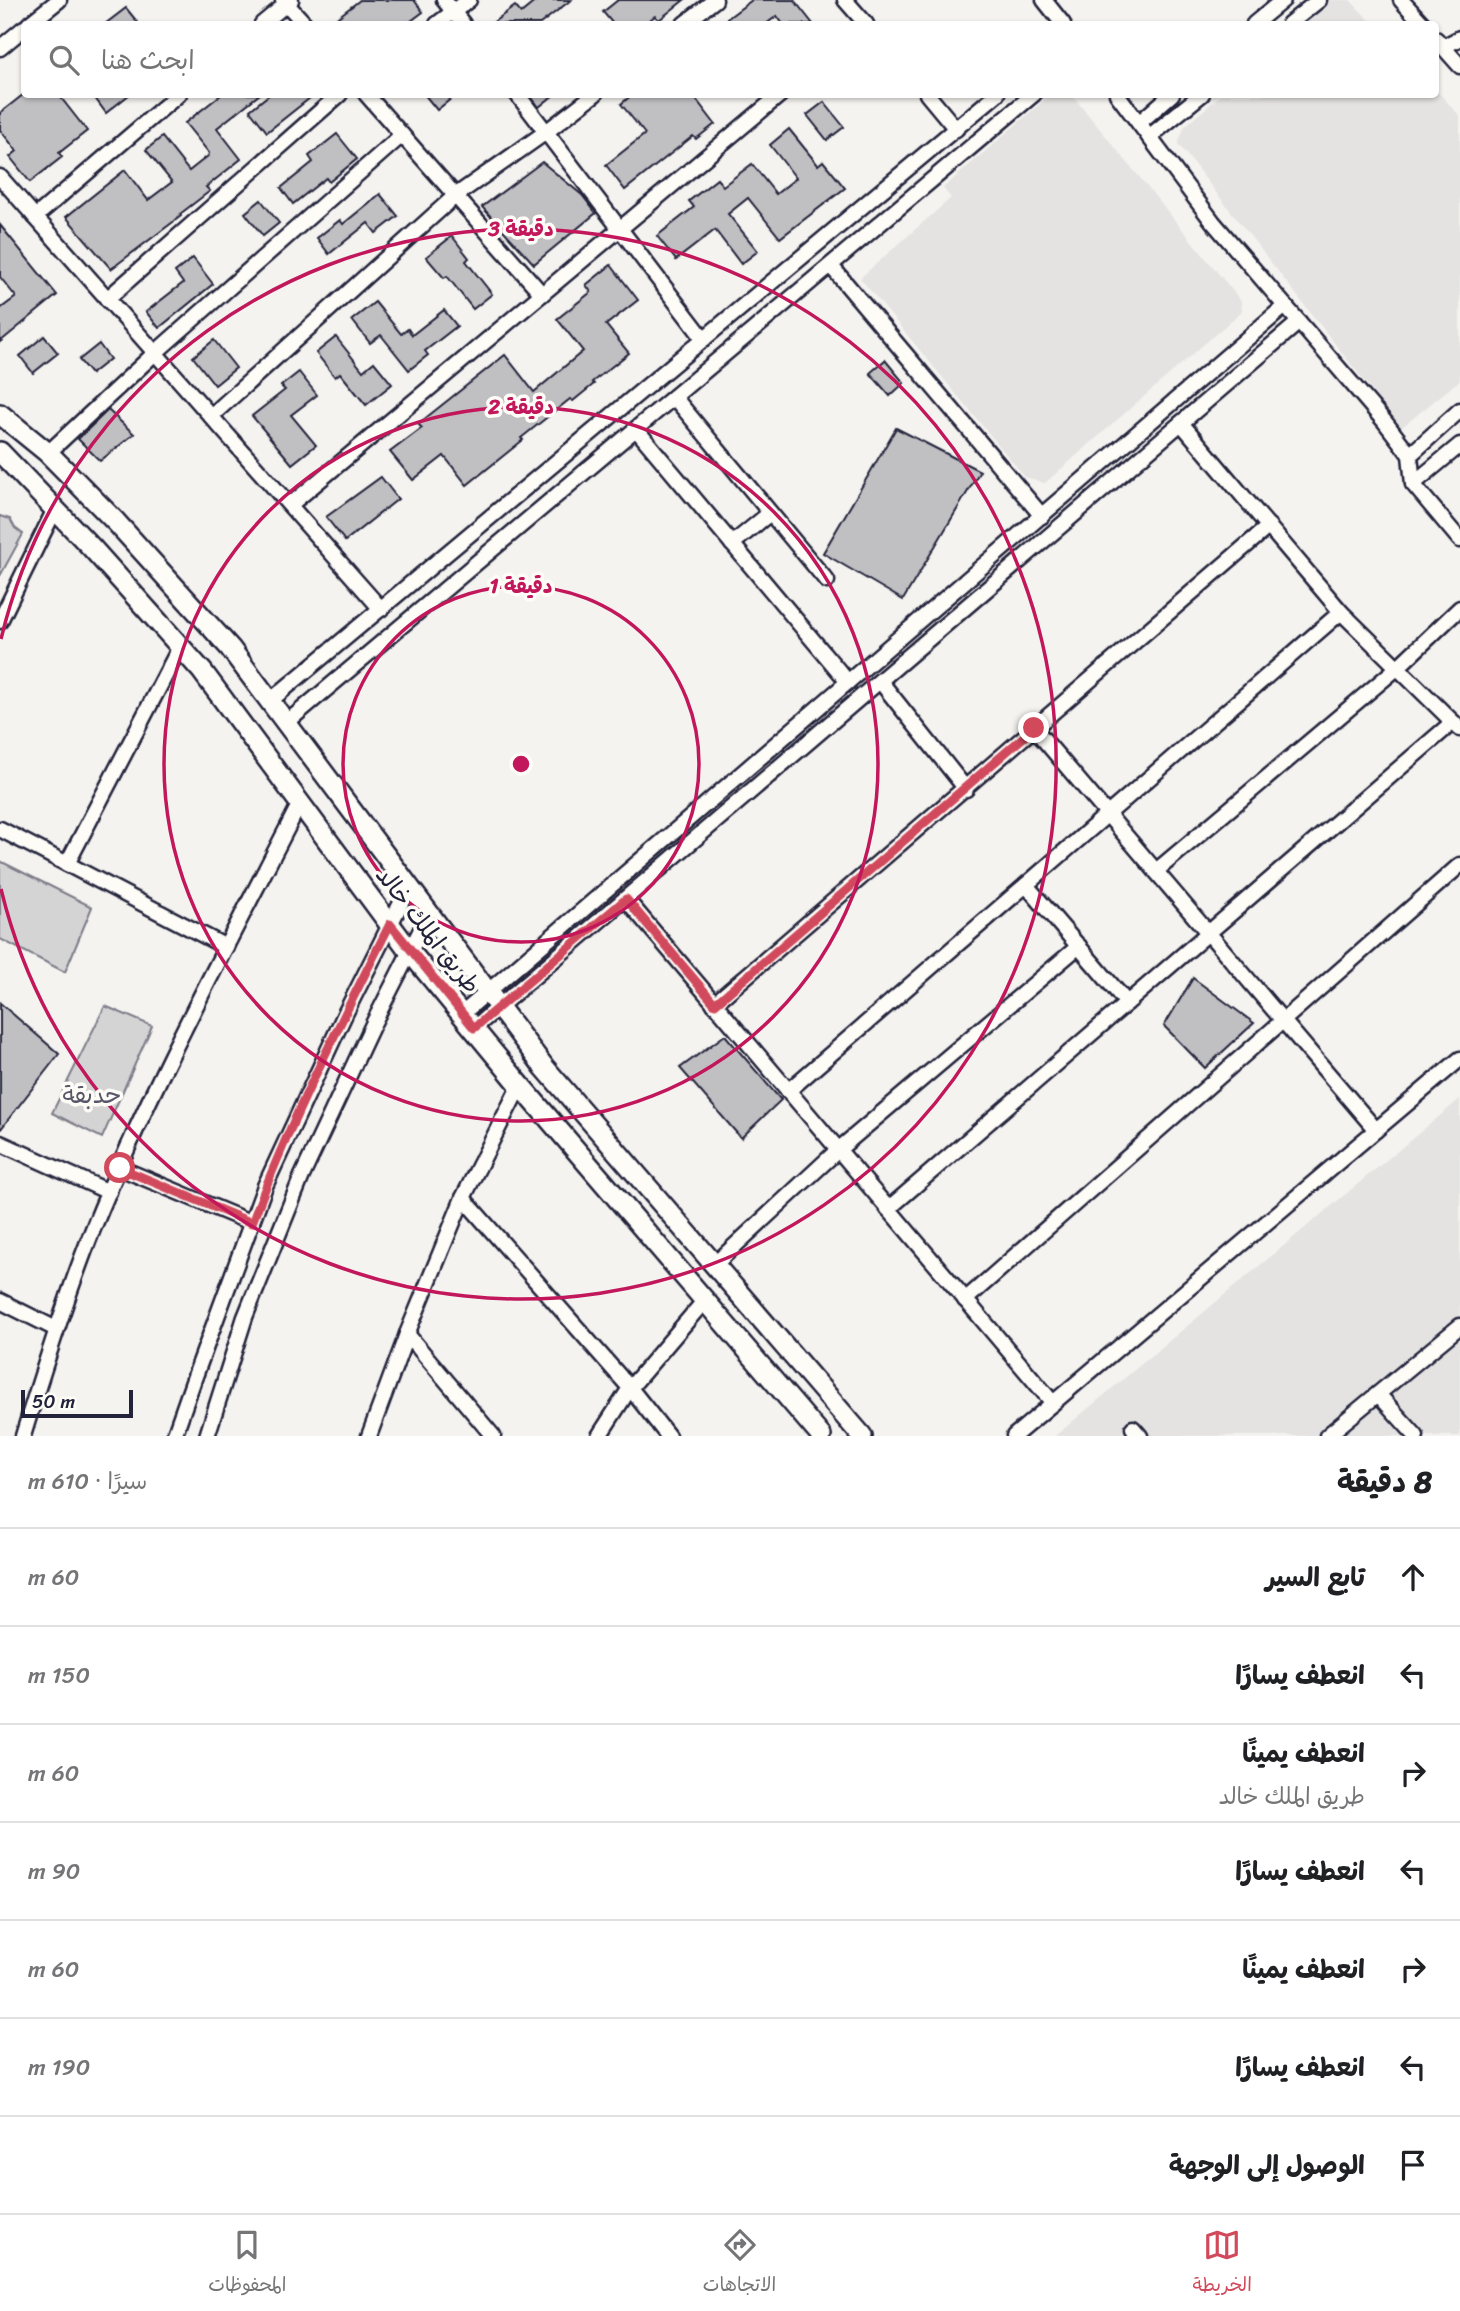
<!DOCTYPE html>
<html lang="ar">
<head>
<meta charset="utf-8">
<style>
  :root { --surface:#fff; --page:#f2f2f2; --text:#202124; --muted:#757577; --line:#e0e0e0; --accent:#d1495b }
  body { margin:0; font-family:Sriracha,"Playpen Sans Arabic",sans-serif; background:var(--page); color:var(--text); direction:rtl }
  .scale { position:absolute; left:21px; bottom:18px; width:112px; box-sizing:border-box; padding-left:7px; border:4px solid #22223b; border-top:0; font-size:19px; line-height:24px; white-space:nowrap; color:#22223b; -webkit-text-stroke:5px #fdfcf7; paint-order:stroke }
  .stop { position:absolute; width:21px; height:21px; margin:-16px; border:5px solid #d1495b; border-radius:50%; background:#fff }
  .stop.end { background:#d1495b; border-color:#fff; box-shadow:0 2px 7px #0008 }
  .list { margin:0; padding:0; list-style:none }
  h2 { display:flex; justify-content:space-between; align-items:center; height:91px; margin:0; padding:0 28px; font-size:30px }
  h2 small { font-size:23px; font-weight:400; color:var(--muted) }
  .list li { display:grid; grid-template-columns:46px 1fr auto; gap:21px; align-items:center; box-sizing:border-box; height:98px; padding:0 28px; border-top:2px solid var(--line) }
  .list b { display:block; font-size:26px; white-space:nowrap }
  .list p { margin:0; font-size:23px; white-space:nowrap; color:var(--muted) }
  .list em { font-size:23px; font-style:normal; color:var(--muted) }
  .icon { flex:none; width:38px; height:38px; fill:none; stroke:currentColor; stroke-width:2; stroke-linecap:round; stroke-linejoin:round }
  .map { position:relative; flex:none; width:1460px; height:1436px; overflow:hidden; direction:ltr }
  .search { position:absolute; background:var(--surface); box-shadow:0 2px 5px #0004; left:21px; right:21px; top:21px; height:77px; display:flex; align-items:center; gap:18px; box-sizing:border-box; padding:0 24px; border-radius:7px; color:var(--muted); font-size:26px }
  .sheet { height:777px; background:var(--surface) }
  nav { display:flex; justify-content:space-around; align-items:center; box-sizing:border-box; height:98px; border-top:2px solid var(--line); background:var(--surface); font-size:19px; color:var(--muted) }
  nav a { display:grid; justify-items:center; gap:4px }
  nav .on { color:var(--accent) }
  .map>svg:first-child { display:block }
  .built { fill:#e4e3e2 }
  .green { fill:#d5d4d5; stroke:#7c7b88; stroke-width:2 }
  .building { fill:#c0bfc2; stroke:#22223b; stroke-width:2 }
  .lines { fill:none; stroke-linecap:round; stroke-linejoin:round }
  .minor-casing { stroke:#22223b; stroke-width:19 }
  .major-casing { stroke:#22223b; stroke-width:24 }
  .minor { stroke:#fdfcf7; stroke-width:14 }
  .major { stroke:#fdfcf7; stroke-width:19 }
  .route { stroke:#d1495b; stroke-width:9 }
  .ring { fill:none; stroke:#c2185b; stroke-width:3.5 }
  .labels { text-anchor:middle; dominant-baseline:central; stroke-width:7; stroke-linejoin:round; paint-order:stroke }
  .street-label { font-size:24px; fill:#22223b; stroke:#fdfcf7 }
  .park-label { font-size:24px; fill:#585769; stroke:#fdfcf7 }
  .centre { fill:#c2185b; stroke:#fdfcf7; stroke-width:3.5 }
  .ring-label { font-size:21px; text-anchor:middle; font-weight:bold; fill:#c2185b; stroke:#fdfcf7; stroke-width:7; stroke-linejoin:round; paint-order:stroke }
</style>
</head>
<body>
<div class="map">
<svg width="1460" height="1436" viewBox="0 0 1460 1436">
  <rect width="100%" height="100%" fill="#f4f3ef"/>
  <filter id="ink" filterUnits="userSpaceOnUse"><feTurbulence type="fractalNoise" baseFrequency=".0143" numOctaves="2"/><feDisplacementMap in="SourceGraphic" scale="14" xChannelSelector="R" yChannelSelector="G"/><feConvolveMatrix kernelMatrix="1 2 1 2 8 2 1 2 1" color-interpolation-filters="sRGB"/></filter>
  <g filter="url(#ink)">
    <!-- built -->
    <g class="built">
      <polygon points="1330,0 1350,0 1373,24 1302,24"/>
      <polygon points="1436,90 1460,116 1460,380 1401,428 1178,144 1185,126 1221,95 1436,94"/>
      <polygon points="1050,95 1072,95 1241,301 1242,311 1045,483 1025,477 860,278 951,198 943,188"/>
      <polygon points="1460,1099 1460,1436 1055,1436"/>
    </g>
    <!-- green -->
    <g class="green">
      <polygon points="0,516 10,519 15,528 23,534 0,576"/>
      <polygon points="0,861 92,907 65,972 0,939"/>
      <polygon points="105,1006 152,1026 102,1138 52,1113"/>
    </g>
    <!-- building -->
    <g class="building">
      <polygon points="360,0 414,0 423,12 407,24 329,24"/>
      <polygon points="537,0 571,0 540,24 491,24 515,6 521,13"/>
      <polygon points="618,0 684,0 659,20 655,16 644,24 613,24 603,12"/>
      <polygon points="752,0 794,0 813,24 783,24 777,16 766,24 720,24"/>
      <polygon points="126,8 139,24 105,24"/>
      <polygon points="24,94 58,94 87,131 59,153 62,157 30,182 10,157 17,151 0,130 0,113"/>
      <polygon points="92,94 130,94 106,113"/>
      <polygon points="222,94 260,94 217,128 241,159 206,187 210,191 180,214 181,216 111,269 66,217 125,170 148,200 172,182 146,150 162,137 189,171 208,156 209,153 185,123"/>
      <polygon points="270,94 315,94 267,132 250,110"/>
      <polygon points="424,94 457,94 437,110"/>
      <polygon points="529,94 555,94 539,107"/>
      <polygon points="633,94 692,94 715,124 696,139 693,136 625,190 606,165 645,134 621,104"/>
      <polygon points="824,102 844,127 827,140 807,115"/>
      <polygon points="789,129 818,165 823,161 845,188 780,238 748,198 728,214 758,251 741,264 715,230 676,260 657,236 694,207 689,201 717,179 723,186 752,164 776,194 796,178 770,145"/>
      <polygon points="337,134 357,159 329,182 326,178 293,204 281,188 313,162 309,156"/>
      <polygon points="542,162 582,195 596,213 534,264 482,207"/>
      <polygon points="380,194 398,216 376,233 368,223 329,254 317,238 340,220 343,224"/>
      <polygon points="261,200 279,223 263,236 245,213"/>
      <polygon points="0,225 57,295 0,342 0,309 16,297 0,277"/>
      <polygon points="452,236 469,258 466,261 492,294 473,309 447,276 444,278 426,257"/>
      <polygon points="193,258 213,284 159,328 146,312 183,283 175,272"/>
      <polygon points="611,265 638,300 606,325 629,353 592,382 594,384 573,401 570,399 521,438 523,440 467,485 444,456 413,480 390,452 422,428 418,424 505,355 534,392 583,351 557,319 591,292 586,285"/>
      <polygon points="375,302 401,334 408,329 412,335 444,310 457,326 425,351 428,355 409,370 381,335 370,343 352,320"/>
      <polygon points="44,336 58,353 33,373 20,356"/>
      <polygon points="336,337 363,371 374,362 392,384 366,405 340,373 335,377 316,353"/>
      <polygon points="214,340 236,368 215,385 193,357"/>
      <polygon points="99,344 110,359 91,374 79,360"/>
      <polygon points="885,360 904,383 890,396 870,373"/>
      <polygon points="299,372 317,395 291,415 316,445 292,464 252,416 285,390 281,386"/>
      <polygon points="108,410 134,434 100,461 78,439"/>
      <polygon points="896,428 980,471 903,600 823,553"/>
      <polygon points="381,477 398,499 345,541 326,517"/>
      <polygon points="1193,978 1254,1023 1205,1068 1164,1026"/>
      <polygon points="0,1003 59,1054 0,1130"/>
      <polygon points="725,1035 781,1100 741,1138 680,1068"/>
    </g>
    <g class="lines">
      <defs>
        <g id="minor">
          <polyline points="283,0 305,24"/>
          <polyline points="444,0 463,24"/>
          <polyline points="845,0 866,24"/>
          <polyline points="1044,0 1063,24"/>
          <polyline points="1401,0 1423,24"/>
          <polyline points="29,24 59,0"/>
          <polyline points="262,24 291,0"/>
          <polyline points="437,24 469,0"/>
          <polyline points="684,24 715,0"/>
          <polyline points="1254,24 1283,0"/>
          <polyline points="1289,24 1319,0"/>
          <polyline points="1436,39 1460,66"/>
          <polyline points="1443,47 1460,38"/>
          <polyline points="0,48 24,28"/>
          <polyline points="366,94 542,294"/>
          <polyline points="517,94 704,339"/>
          <polyline points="927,94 956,129"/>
          <polyline points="1117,94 1213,222 1385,422 1410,455 1413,484 1460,540"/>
          <polyline points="1139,123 1172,94"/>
          <polyline points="1149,137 1202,94"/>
          <polyline points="0,177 381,609"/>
          <polyline points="35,217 179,94"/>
          <polyline points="831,266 1042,516"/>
          <polyline points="107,299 340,94"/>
          <polyline points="674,397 827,581"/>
          <polyline points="211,416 455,196 546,132 595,94"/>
          <polyline points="1181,423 1341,612 1460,729"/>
          <polyline points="636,429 848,682"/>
          <polyline points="48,453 155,353 402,135"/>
          <polyline points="1410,455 1460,410"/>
          <polyline points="1413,484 1460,445"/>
          <polyline points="290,505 781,94"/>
          <polyline points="732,544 770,513"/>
          <polyline points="0,621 54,511"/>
          <polyline points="880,681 966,789"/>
          <polyline points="270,701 997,94"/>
          <polyline points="286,723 1034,94"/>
          <polyline points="1034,728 1376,1130"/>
          <polyline points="0,829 226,947"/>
          <polyline points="67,864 180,647"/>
          <polyline points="1156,871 1397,668 1460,608"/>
          <polyline points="1026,885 1127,1003"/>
          <polyline points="626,899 1053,1403"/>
          <polyline points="714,1004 1269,526"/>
          <polyline points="462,1014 1285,306"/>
          <polyline points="474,1028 1299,322"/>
          <polyline points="788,1091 1341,612"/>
          <polyline points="0,1143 109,1192"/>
          <polyline points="120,1168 252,1223"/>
          <polyline points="463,1198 630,1388 668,1436"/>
          <polyline points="888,1209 1453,722"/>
          <polyline points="714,1265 838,1150 1079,946"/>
          <polyline points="965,1300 1460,865"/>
          <polyline points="0,1301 56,1329"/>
          <polyline points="407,1334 493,1436"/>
          <polyline points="1378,1394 1416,1436"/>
          <polyline points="1133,1428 1140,1436"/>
          <path d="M23,1436c21,-69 43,-139 70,-207 59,-146 135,-285 207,-426"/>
          <polyline points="174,1436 194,1379 265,1186 345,1014 409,887"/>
          <polyline points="207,1436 245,1317 302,1176 374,1022 429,914"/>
          <polyline points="369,1436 407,1334 463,1198 520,1085"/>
          <polyline points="599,1436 630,1388 705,1300"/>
          <polyline points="1014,1436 1460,1059"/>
          <polyline points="1327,1436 1460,1326"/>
        </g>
        <g id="major">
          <polyline points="0,414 48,453 116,522 230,648 544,1067 862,1436"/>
          <polyline points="0,452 92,548 202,671 411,953 520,1085 821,1436"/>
        </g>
      </defs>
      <!-- minor casing -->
      <use href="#minor" class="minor-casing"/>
      <!-- major casing -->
      <use href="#major" class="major-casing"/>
      <!-- minor -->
      <use href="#minor" class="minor"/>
      <!-- major -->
      <use href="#major" class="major"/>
    </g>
  </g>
  <g class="lines" filter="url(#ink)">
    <!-- route -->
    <path class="route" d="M120,1168l132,55c38,-103 89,-201 138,-299l84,104 152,-129 89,105 319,-276"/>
  </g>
  <!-- distance rings -->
  <g class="ring">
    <circle cx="521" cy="764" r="178"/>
    <circle cx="521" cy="764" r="357"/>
    <path d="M1 639A535 535 0 1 1 1 889"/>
  </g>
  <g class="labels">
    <!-- street labels -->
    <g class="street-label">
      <text transform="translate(428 930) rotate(52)">طريق الملك خالد</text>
    </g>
    <!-- park labels -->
    <g class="park-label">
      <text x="92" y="1095">حدبقة</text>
    </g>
  </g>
  <circle cx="521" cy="764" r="10" class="centre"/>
  <g class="ring-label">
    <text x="521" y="236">3 دقيقة</text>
    <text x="521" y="414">2 دقيقة</text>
    <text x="521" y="593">1 دقيقة</text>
  </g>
</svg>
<div class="scale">50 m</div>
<div class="stop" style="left:120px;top:1168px"></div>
<div class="stop end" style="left:1034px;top:728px"></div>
<div class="search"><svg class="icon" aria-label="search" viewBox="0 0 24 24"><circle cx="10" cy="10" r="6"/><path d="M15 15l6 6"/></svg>ابحث هنا</div>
</div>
<section class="sheet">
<h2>8 دقيقة<small>سيرًا · 610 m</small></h2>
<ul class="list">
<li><svg class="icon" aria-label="ahead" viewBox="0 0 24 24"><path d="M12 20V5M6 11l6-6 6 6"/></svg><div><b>تابع السير</b></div><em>60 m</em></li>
<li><svg class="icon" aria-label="left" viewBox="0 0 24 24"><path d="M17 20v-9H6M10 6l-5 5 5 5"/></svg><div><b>انعطف يسارًا</b></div><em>150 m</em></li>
<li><svg class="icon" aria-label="right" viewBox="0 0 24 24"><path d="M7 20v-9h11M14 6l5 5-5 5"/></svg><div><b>انعطف يمينًا</b><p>طريق الملك خالد</p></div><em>60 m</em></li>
<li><svg class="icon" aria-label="left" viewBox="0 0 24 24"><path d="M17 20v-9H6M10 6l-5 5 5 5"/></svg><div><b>انعطف يسارًا</b></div><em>90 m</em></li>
<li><svg class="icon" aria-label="right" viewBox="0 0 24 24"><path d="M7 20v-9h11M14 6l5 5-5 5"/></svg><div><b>انعطف يمينًا</b></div><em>60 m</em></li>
<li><svg class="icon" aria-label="left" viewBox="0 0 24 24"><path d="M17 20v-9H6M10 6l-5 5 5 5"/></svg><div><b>انعطف يسارًا</b></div><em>190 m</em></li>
<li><svg class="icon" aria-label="arrive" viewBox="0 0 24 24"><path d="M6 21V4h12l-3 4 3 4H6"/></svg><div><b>الوصول إلى الوجهة</b></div></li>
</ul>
</section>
<nav>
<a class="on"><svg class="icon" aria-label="map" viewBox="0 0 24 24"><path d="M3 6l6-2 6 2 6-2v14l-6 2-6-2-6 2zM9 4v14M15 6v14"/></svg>الخريطة</a>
<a><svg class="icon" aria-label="directions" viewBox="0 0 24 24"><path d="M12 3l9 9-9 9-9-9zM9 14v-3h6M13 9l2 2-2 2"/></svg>الاتجاهات</a>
<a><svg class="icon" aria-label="saved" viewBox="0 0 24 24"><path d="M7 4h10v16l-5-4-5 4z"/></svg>المحفوظات</a>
</nav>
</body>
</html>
